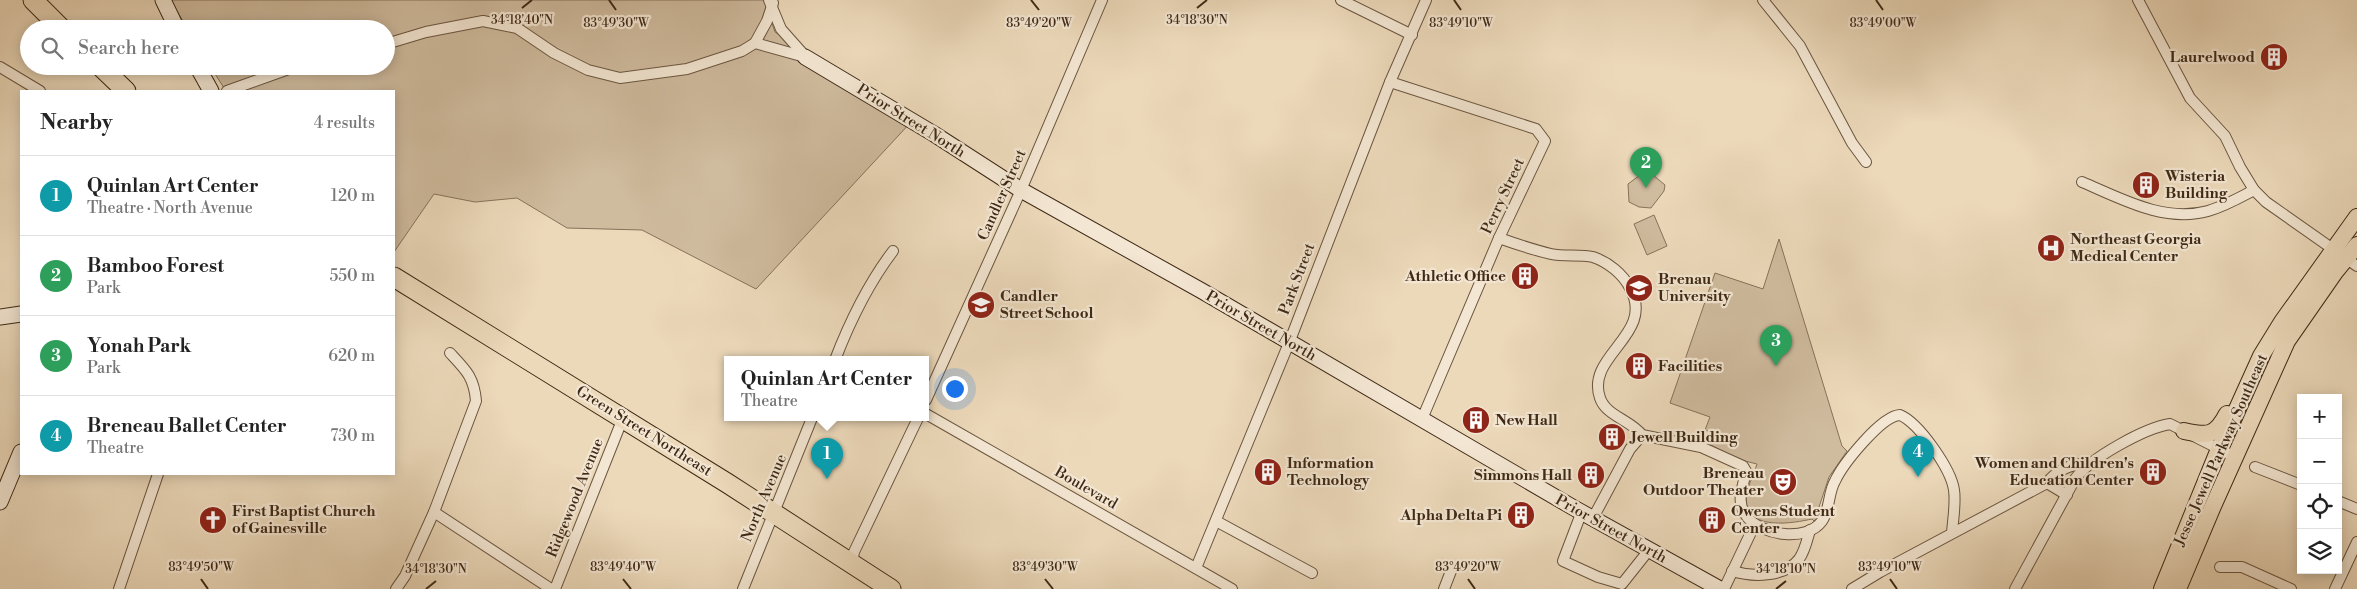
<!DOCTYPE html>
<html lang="en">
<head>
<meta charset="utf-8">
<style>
  :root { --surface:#fff; --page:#f2f2f2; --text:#222; --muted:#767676; --line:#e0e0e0; --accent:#1a73e8 }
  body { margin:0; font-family:"Libre Bodoni",serif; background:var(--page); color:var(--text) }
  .controls { position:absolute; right:15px; bottom:15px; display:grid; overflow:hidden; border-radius:0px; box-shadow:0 2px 12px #0003 }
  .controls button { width:45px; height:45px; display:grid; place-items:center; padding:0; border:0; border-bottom:1px solid var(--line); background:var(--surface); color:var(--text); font:25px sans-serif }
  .you { position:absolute; left:954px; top:388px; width:18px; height:18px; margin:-12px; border:4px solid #fff; border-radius:50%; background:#1a73e8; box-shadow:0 0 0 8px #1a73e833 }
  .badge { display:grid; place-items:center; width:32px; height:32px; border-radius:50%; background:var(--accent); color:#fff; font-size:16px; font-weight:700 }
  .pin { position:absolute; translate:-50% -41px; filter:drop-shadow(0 1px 2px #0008) }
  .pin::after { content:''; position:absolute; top:26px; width:18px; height:15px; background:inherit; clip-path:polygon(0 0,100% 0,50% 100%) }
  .popup { position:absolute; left:724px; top:356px; width:205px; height:65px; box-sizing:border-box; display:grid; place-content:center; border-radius:0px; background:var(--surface); filter:drop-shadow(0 1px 4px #0005); font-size:16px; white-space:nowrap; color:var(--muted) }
  .popup b { font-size:19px; color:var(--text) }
  .popup::after { content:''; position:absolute; left:50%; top:100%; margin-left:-10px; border:10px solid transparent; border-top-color:var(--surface) }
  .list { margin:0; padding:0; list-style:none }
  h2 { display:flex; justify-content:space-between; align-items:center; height:65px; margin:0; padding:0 20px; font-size:21px }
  h2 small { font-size:16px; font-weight:400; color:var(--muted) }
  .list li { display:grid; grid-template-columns:32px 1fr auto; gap:15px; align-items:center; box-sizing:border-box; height:80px; padding:0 20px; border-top:1px solid var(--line) }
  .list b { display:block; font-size:19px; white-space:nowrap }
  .list p { margin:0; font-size:16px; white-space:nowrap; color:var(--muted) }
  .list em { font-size:16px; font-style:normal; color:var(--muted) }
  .icon { flex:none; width:28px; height:28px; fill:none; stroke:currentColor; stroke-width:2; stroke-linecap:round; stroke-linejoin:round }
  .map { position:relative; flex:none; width:2357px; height:589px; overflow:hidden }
  .search { position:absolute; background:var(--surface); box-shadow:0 2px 12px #0003; left:20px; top:20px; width:375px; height:55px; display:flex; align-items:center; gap:12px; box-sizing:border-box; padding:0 18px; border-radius:28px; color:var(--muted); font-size:19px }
  .panel { position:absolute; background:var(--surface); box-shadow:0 2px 12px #0003; left:20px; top:90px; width:375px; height:385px; border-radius:0px }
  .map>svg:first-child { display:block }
  .green { fill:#cfbb9e; stroke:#87725a }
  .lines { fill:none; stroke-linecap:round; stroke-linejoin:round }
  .street-casing { stroke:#6a553f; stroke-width:12 }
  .secondary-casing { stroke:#3f2916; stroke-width:17 }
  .primary-casing { stroke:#3f2916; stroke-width:18 }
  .highway-casing { stroke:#3f2916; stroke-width:21 }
  .street { stroke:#f3e6d2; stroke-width:10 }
  .secondary { stroke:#f3e6d2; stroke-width:15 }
  .primary { stroke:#ecd9ba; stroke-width:16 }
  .highway { stroke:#ecd9ba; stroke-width:19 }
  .ticks { fill:none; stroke:#3f2916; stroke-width:2 }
  .labels { text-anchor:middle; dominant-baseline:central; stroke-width:4.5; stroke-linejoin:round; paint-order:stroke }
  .poi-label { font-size:15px; font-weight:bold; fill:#3f2916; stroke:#f3e6d2; text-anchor:start }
  .street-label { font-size:15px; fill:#3f2916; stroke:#f3e6d2 }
  .ticks-label { font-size:12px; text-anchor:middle; fill:#3f2916; stroke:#f3e6d2; stroke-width:4.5; stroke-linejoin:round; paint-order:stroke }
</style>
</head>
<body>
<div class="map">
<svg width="2357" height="589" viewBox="0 0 2357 589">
  <rect width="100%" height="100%" fill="#ecd9ba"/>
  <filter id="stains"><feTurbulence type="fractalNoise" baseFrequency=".004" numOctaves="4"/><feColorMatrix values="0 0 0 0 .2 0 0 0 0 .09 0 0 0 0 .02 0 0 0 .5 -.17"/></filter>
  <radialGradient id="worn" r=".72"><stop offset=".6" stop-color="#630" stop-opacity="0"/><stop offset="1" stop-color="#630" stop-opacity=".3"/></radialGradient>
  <!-- green -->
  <g class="green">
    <polygon points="170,0 764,0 775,32 912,121 756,289 642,230 567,228 517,198 475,202 434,194 394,252 394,91 226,91 210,66 386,66 386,29 188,29"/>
    <polygon points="1644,172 1653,175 1665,185 1664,191 1651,208 1639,207 1629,202 1628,184"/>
    <polygon points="1654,215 1667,246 1647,255 1634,224"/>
    <path d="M1779,239l63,207 5,5 -18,26 -10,30 4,6 -9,8 -2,-2c-18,4 -63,12 -66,-17 -1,-11 8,-28 11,-38l-20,-5 -28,-15 4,-11 -8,-3 5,-13 -40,-14 45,-130 48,16z"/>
  </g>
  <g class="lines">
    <defs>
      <g id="street">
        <polyline points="769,0 781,29 805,56"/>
        <polyline points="1341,0 1412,35"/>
        <polyline points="1763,0 1800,46 1852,143 1866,162"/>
        <polyline points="2138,0 2190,98 2225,136 2240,167 2254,190 2266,202 2357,266"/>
        <polyline points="755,43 767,21 773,3"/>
        <polyline points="386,44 426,32 483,21 517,28 554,53 588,70 620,78 687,69 742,51 755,43 805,57"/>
        <polyline points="0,67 40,91"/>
        <polyline points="1390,82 1536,129 1545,141 1499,238 1422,419"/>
        <polyline points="227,91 297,66"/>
        <path d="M2082,182c40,17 82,41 126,29 17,-5 31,-13 46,-21"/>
        <path d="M1499,238c17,6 35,12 52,16 13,3 29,0 42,3 15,5 30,17 37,31 26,47 -45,67 -30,110 6,18 31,22 42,37l59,12 42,19 3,5c-3,17 -11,31 1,46 16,19 60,25 75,4 8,-11 6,-28 13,-40 8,-17 46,-65 65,-66 19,8 51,54 54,75 2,13 -1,29 -2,43"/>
        <path d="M835,360c15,-39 33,-76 58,-109"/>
        <polyline points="926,400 1021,190 1102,0"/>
        <polyline points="926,414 1232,589"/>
        <polyline points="2255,467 2301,485"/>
        <polyline points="2047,483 2067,495"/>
        <polyline points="2338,501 2357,509"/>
        <polyline points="434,512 551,589"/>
        <polyline points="1584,513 1579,519 1563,561 1598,577 1622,584 1649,550"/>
        <polyline points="1593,518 1630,449 1642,435"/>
        <polyline points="1216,521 1312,573"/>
        <polyline points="852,563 854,552 918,418"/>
        <polyline points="2220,567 2242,567 2291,589"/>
        <polyline points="1196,568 1289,343 1390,82 1426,0"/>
        <path d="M1732,571c20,6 52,7 67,-12 6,-8 8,-19 11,-29"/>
        <polyline points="119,589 158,474"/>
        <path d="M396,589l9,-13 29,-64 42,-111c-2,-24 -10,-31 -26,-48"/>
        <polyline points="555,589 619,428 625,419"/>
        <polyline points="743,589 812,418"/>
        <polyline points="1444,589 1451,571"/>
        <polyline points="1724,589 1754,526"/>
        <path d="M1852,589l28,-17 167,-89c10,-14 26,-19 42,-20"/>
        <path d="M2015,589l60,-110c15,-21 70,-51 95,-55l65,33"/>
        <polyline points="2335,589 2357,542"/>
      </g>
      <g id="secondary">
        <polyline points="163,0 177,29"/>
        <polyline points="805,57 934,134 1021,190 1202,291 1574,508 1720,589"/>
        <polyline points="197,66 211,91"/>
        <polyline points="0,317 21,314"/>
        <polyline points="0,502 21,452"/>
      </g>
      <g id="primary">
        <path d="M2184,431c23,5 31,6 43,-17"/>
        <polyline points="2162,589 2219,449 2261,356 2282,322 2357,217"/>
        <polyline points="2178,589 2213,506 2287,341 2335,272 2357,245"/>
      </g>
      <g id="highway">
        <polyline points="33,0 62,29"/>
        <polyline points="100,66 126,91"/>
        <polyline points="394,277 727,483 891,589"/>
      </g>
    </defs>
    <!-- street casing -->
    <use href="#street" class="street-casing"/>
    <!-- secondary casing -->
    <use href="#secondary" class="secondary-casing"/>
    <!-- primary casing -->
    <use href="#primary" class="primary-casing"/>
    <!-- highway casing -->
    <use href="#highway" class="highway-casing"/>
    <!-- street -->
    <use href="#street" class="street"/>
    <!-- secondary -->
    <use href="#secondary" class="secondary"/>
    <!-- primary -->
    <use href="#primary" class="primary"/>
    <!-- highway -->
    <use href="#highway" class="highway"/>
  </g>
  <!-- ticks -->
  <path class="ticks" d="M609,0l7,10M1031,0l8,10M1454,0l7,10M1876,0l7,10M522,8l10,-8M1197,8l10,-8M201,579l7,10M623,579l8,10M1045,579l8,10M1468,579l7,10M1890,579l7,10M426,589l10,-8M1776,589l10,-8"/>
  <!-- icons -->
  <defs>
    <symbol id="building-disc" viewBox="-11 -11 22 22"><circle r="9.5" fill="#8f2418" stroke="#f3e6d2"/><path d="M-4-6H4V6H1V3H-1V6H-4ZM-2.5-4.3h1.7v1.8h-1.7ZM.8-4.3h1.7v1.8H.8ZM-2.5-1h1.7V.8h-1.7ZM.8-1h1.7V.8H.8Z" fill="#fff"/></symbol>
    <symbol id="hospital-disc" viewBox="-11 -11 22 22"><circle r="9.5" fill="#8f2418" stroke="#f3e6d2"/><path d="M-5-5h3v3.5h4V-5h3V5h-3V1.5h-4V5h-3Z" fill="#fff"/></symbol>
    <symbol id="university-disc" viewBox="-11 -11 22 22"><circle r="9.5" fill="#8f2418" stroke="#f3e6d2"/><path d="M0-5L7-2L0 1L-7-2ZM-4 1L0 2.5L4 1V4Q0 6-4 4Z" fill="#fff"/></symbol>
    <symbol id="school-disc" viewBox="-11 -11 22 22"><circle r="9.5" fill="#8f2418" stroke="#f3e6d2"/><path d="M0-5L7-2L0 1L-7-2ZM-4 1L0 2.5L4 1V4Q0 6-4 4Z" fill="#fff"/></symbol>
    <symbol id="theatre-disc" viewBox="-11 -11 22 22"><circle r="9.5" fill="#8f2418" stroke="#f3e6d2"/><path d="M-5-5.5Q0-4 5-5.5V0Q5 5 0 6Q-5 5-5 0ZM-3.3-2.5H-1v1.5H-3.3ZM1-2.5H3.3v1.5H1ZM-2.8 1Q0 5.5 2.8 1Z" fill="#fff"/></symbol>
    <symbol id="church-disc" viewBox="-11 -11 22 22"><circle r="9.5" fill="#8f2418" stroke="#f3e6d2"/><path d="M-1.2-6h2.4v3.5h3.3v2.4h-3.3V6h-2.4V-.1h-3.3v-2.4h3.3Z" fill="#fff"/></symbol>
  </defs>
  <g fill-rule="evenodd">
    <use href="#building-disc" x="2258" y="41" width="32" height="32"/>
    <use href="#building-disc" x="2130" y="169" width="32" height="32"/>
    <use href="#hospital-disc" x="2035" y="232" width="32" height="32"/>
    <use href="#building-disc" x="1509" y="260" width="32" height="32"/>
    <use href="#university-disc" x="1623" y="272" width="32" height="32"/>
    <use href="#school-disc" x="965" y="289" width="32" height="32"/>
    <use href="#building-disc" x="1623" y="350" width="32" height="32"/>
    <use href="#building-disc" x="1460" y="404" width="32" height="32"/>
    <use href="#building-disc" x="1596" y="421" width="32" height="32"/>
    <use href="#building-disc" x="1252" y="456" width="32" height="32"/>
    <use href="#building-disc" x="2137" y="456" width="32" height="32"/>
    <use href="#building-disc" x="1575" y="459" width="32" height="32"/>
    <use href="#theatre-disc" x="1767" y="466" width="32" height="32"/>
    <use href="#building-disc" x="1505" y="499" width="32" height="32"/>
    <use href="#church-disc" x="197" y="504" width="32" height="32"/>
    <use href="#building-disc" x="1696" y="504" width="32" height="32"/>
  </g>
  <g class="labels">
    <!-- poi labels -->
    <g class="poi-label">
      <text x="2255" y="57" text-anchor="end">Laurelwood</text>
      <text x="2165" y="176">Wisteria<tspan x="2165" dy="17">Building</tspan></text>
      <text x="2070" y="239">Northeast Georgia<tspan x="2070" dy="17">Medical Center</tspan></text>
      <text x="1506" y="276" text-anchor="end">Athletic Office</text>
      <text x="1658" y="279">Brenau<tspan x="1658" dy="17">University</tspan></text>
      <text x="1000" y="296">Candler<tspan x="1000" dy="17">Street School</tspan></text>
      <text x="1658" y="366">Facilities</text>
      <text x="1495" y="420">New Hall</text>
      <text x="1631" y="437">Jewell Building</text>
      <text x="1287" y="463">Information<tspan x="1287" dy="17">Technology</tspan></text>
      <text x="2134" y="463" text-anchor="end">Women and Children's<tspan x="2134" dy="17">Education Center</tspan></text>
      <text x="1764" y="473" text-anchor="end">Breneau<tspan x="1764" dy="17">Outdoor Theater</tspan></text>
      <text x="1572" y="475" text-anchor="end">Simmons Hall</text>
      <text x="232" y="511">First Baptist Church<tspan x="232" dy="17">of Gainesville</tspan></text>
      <text x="1731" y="511">Owens Student<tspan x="1731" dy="17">Center</tspan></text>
      <text x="1502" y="515" text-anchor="end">Alpha Delta Pi</text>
    </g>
    <!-- street labels -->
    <g class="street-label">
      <text transform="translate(911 121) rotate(32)">Prior Street North</text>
      <text transform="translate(1002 195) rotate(-66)">Candler Street</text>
      <text transform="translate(1503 196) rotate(-65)">Perry Street</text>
      <text transform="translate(1297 279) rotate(-69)">Park Street</text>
      <text transform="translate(1261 326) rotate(30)">Prior Street North</text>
      <text transform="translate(644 431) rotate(32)">Green Street Northeast</text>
      <text transform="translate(2221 450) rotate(-66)">Jesse Jewell Parkway Southeast</text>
      <text transform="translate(1086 488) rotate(30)">Boulevard</text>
      <text transform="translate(575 498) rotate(-68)">Ridgewood Avenue</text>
      <text transform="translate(764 498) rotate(-67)">North Avenue</text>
      <text transform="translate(1611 529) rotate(29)">Prior Street North</text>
    </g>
  </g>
  <g class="ticks-label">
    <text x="522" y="24">34°18'40"N</text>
    <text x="1197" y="24">34°18'30"N</text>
    <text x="616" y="27">83°49'30"W</text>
    <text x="1039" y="27">83°49'20"W</text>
    <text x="1461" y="27">83°49'10"W</text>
    <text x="1883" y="27">83°49'00"W</text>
    <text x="201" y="571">83°49'50"W</text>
    <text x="623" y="571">83°49'40"W</text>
    <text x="1045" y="571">83°49'30"W</text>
    <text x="1468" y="571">83°49'20"W</text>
    <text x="1890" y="571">83°49'10"W</text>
    <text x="436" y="573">34°18'30"N</text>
    <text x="1786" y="573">34°18'10"N</text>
  </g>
  <rect width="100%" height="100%" filter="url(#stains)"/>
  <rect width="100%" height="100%" fill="url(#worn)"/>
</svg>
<div class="controls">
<button>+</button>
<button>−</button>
<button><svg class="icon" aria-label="locate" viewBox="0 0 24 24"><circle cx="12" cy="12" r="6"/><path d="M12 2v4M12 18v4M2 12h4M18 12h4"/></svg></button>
<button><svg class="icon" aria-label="layers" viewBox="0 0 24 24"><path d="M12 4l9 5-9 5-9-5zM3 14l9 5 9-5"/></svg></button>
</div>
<div class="you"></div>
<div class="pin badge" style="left:827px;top:479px;background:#0f9aa8">1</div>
<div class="popup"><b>Quinlan Art Center</b>Theatre</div>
<div class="pin badge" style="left:1646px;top:188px;background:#2e9e5b">2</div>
<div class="pin badge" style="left:1776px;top:366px;background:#2e9e5b">3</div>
<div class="pin badge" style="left:1918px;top:477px;background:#0f9aa8">4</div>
<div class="search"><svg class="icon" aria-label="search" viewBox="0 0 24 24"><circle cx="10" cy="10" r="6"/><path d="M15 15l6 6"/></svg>Search here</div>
<section class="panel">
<h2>Nearby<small>4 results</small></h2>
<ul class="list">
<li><span class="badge" style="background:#0f9aa8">1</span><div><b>Quinlan Art Center</b><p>Theatre · North Avenue</p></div><em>120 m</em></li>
<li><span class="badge" style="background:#2e9e5b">2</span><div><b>Bamboo Forest</b><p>Park</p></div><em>550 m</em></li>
<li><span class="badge" style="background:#2e9e5b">3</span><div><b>Yonah Park</b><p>Park</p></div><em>620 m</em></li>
<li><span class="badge" style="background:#0f9aa8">4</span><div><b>Breneau Ballet Center</b><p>Theatre</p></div><em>730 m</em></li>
</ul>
</section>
</div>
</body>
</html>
